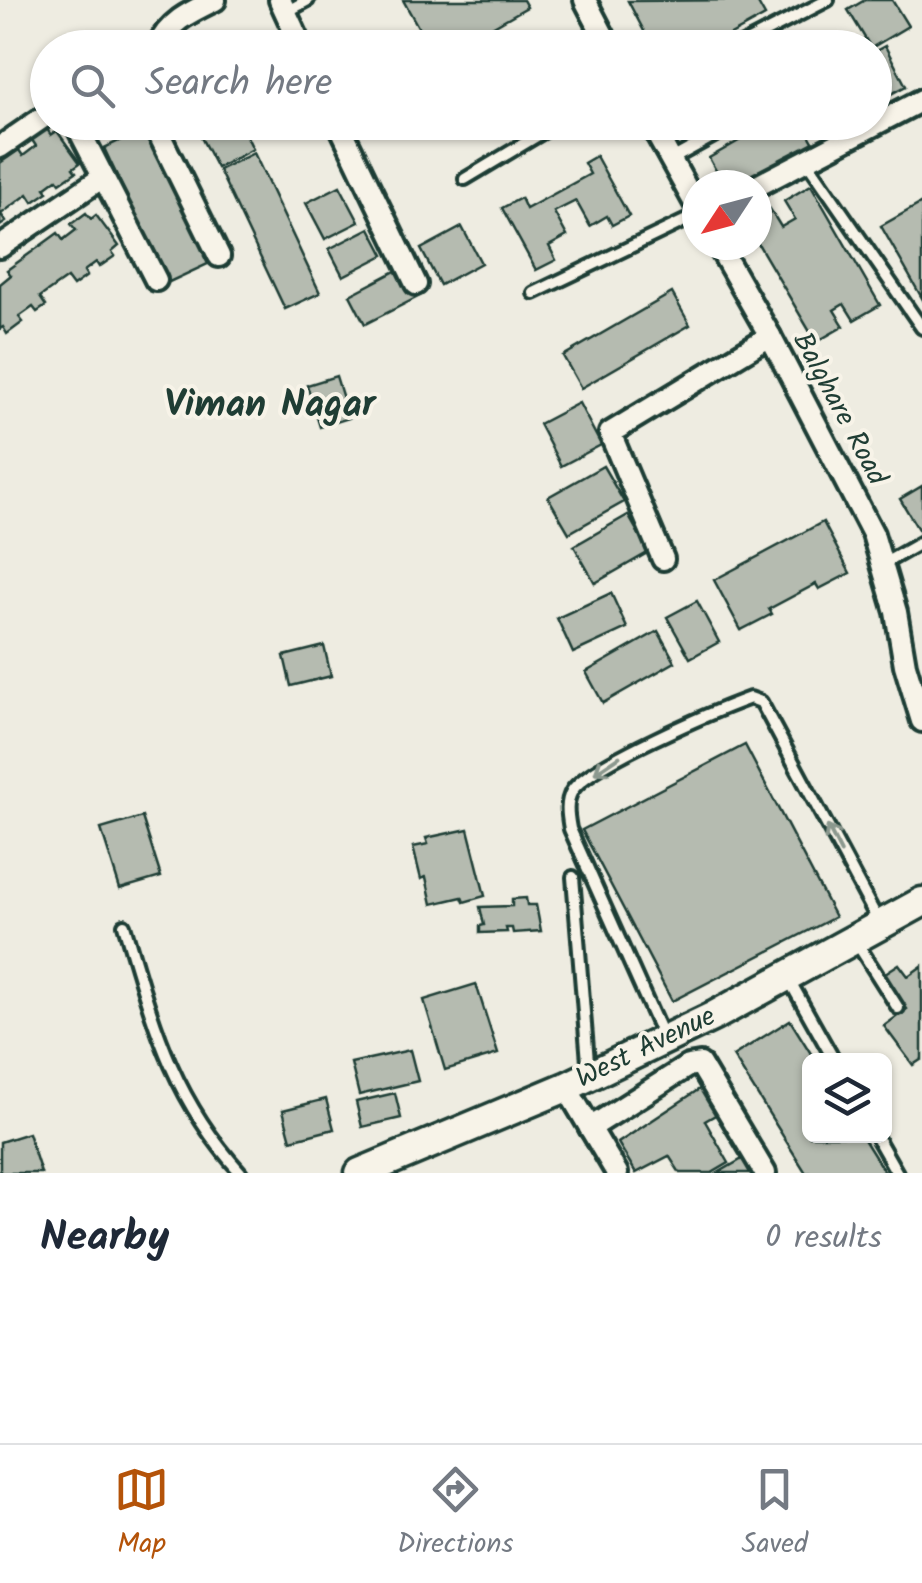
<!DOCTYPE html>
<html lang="en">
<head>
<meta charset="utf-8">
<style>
  :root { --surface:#fff; --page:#f6f6f7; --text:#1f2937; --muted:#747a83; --line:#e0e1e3; --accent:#b45309 }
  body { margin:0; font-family:Kalam,sans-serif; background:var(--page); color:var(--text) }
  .controls { position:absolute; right:30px; bottom:30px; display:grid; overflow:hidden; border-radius:15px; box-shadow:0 2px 8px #0004 }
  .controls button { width:90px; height:90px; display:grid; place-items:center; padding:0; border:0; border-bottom:2px solid var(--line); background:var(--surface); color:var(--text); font:50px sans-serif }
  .compass { position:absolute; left:682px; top:170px; width:90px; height:90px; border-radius:50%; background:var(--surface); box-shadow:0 2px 8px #0004; rotate:234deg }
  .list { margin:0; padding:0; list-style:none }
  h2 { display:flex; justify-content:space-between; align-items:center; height:130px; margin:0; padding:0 40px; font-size:42px }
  h2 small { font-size:32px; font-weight:400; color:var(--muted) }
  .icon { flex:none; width:55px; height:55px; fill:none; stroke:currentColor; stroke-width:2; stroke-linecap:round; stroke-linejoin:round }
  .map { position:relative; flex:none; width:922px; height:1173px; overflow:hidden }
  .search { position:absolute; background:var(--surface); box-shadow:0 2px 8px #0004; left:30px; right:30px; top:30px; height:110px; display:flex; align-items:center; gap:25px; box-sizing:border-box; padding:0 35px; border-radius:55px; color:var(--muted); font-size:38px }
  .sheet { height:270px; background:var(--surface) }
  nav { display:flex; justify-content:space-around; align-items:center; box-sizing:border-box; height:140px; border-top:2px solid var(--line); background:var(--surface); font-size:28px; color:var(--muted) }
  nav a { display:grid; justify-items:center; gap:5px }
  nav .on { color:var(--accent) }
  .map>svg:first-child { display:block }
  .building { fill:#b5bbb0; stroke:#1f3d34; stroke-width:2.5 }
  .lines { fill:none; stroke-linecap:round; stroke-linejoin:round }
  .lane-casing { stroke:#1f3d34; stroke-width:18 }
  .street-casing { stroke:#1f3d34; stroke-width:28 }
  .secondary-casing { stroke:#1f3d34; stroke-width:35 }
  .lane { stroke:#f7f3e8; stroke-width:10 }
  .street { stroke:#f7f3e8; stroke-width:20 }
  .secondary { stroke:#f7f3e8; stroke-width:28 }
  .oneway { stroke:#8b988e }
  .labels { text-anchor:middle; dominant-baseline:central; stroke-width:8; stroke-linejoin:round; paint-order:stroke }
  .street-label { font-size:28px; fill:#1f3d34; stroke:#f7f3e8 }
  .district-label { font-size:38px; font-weight:bold; fill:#1f3d34; stroke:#f7f3e8 }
</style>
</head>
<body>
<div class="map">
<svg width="922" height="1173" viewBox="0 0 922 1173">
  <rect width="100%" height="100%" fill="#eeece1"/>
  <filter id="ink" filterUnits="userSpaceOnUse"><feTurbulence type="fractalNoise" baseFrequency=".01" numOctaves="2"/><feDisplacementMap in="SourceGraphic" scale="20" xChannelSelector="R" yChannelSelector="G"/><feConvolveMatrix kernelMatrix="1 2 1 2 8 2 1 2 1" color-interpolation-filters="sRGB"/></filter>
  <g filter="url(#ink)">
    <!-- building -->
    <g class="building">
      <polygon points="403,0 523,0 527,7 455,48 430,48"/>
      <polygon points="756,0 765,16 707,48 653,48 628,1"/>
      <polygon points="865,0 892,0 908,26 871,48 848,10"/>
      <polygon points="885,46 906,86 874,103 874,52"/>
      <polygon points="193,122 240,122 253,149 217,168"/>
      <polygon points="427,122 462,122 436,138"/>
      <polygon points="772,122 823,122 807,131 816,147 748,185 724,185 709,158"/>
      <polygon points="148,127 208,254 204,256 208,264 167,283 104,148"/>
      <polygon points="47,129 51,135 57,131 80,163 73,168 76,172 60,183 57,179 45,188 48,192 33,202 28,194 1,214 6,222 0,226 0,163 19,150 23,156 36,146 32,140"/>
      <polygon points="254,153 320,293 285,309 219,170"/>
      <polygon points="596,156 629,216 612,225 607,216 590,226 576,201 554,212 567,236 549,246 556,260 536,270 502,208 521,198 526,209 590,174 584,163"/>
      <polygon points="811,185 880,305 854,320 844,304 834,310 844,326 816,342 757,242 757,217 770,209 781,227 795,219 784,201"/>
      <polygon points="340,186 359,222 325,239 306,203"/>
      <polygon points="922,203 922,298 881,226"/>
      <polygon points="86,213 91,219 96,215 119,246 112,252 115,256 99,267 96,262 84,271 87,276 73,286 67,278 40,297 46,306 37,312 33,307 19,317 23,322 7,334 3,327 0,329 0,284 11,275 7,270 58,233 63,240 76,230 71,224"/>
      <polygon points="462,227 481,263 440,285 421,249"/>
      <polygon points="370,228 384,255 343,276 329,249"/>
      <polygon points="405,266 420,296 365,324 350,295"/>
      <polygon points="672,293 690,325 581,388 563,356"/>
      <polygon points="336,376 349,418 320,427 307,385"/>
      <polygon points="579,403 601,445 561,466 539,424"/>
      <polygon points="603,466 624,502 569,533 548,497"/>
      <polygon points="922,486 922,536 900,499"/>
      <polygon points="628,515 649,552 595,583 574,546"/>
      <polygon points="823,522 850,573 819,589 816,584 769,609 772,614 741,630 714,580"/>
      <polygon points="611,593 627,628 573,653 557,618"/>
      <polygon points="697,601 719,642 690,658 667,617"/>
      <polygon points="658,631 675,662 603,703 586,672"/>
      <polygon points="324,646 331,676 291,686 284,656"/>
      <polygon points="745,745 835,917 672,1001 582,830"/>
      <polygon points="142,817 161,877 120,889 101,829"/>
      <polygon points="468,829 485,896 464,902 462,897 432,904 426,877 421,879 413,847 428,844 426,838"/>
      <polygon points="526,898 527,905 536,905 541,931 513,933 512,928 506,928 507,932 480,933 480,926 484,925 480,907 512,906 512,899"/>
      <polygon points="899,964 908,976 922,966 922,1059 913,1065 884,1026 907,1009 882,975"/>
      <polygon points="476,984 498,1054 445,1070 424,1000"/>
      <polygon points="790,1020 815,1060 810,1060 810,1136 862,1136 885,1173 806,1173 733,1056"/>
      <polygon points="410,1050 418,1081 359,1095 351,1063"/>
      <polygon points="701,1088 717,1114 705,1121 729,1163 712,1173 680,1173 669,1156 636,1173 618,1143"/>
      <polygon points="395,1093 401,1118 362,1127 356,1102"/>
      <polygon points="326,1099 334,1129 291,1140 283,1110"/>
      <polygon points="28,1133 41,1173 0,1173 0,1142"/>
      <polygon points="744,1158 753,1173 718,1173"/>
    </g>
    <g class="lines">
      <defs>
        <g id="lane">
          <polyline points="286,12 308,0"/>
          <polyline points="735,48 828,0"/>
          <polyline points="672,159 739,122"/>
          <polyline points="806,160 922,328"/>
          <polyline points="465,179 560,122"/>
          <polyline points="534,293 697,215"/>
          <polyline points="883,564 922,542"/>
          <polyline points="573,877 589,1074"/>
          <path d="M124,925c29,97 47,171 117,248"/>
          <polyline points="855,940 898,1008"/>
          <polyline points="788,978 834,1060"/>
          <path d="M663,1037l-93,-208c-2,-12 -5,-26 2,-38 15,-26 145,-81 178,-93l11,4 119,222"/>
          <polyline points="876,1136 897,1173"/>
        </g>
        <g id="street">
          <polyline points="280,0 302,48"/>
          <polyline points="585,0 610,48"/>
          <path d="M157,48c11,-26 33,-36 58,-48"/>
          <polyline points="75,122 156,280"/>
          <polyline points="153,122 219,256"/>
          <polyline points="338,122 416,284"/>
          <polyline points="650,122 697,207"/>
          <polyline points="0,147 48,114"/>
          <polyline points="757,186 922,100"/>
          <polyline points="718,245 770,336 873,534 896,612 905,665 922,721"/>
          <polyline points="0,247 103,177"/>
          <polyline points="663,559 610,433 770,336"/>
          <polyline points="566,1087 617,1173"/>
          <polyline points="590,1128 688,1066 700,1064 765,1173"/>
        </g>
        <polyline id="secondary" points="360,1173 566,1087 714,1016 922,902"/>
      </defs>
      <!-- lane casing -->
      <use href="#lane" class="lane-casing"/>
      <!-- street casing -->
      <use href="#street" class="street-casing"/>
      <!-- secondary casing -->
      <use href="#secondary" class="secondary-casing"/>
      <!-- lane -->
      <use href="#lane" class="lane"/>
      <!-- street -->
      <use href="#street" class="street"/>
      <!-- secondary -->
      <use href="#secondary" class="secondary"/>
    </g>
    <!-- one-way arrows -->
    <defs><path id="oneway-shaft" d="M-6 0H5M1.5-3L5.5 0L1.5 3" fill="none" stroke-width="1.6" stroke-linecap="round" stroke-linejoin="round" transform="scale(2.5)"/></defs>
    <g class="oneway">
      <use href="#oneway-shaft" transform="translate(607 765) rotate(146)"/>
      <use href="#oneway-shaft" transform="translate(834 839) rotate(-117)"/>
    </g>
  </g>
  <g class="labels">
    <!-- street labels -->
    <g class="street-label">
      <text transform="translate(839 409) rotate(62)">Balghare Road</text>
      <text transform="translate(646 1048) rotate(-26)">West Avenue</text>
    </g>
    <!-- district labels -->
    <g class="district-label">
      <text x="270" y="406">Viman Nagar</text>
    </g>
  </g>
</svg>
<div class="controls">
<button><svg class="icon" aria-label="layers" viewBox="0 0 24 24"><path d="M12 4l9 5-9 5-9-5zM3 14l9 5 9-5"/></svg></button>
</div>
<svg class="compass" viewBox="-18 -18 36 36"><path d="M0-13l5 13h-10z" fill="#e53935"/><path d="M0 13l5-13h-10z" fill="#747a83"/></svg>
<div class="search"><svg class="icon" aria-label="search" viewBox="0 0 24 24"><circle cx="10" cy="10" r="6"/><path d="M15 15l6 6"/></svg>Search here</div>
</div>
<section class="sheet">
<h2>Nearby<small>0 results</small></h2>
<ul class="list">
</ul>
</section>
<nav>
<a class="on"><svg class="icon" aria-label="map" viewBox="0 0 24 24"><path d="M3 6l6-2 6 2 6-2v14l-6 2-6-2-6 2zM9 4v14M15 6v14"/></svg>Map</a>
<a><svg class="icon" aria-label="directions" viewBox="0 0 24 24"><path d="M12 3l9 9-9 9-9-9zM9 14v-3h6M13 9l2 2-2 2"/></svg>Directions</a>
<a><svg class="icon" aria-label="saved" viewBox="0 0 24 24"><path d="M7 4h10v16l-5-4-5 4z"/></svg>Saved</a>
</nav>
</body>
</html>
